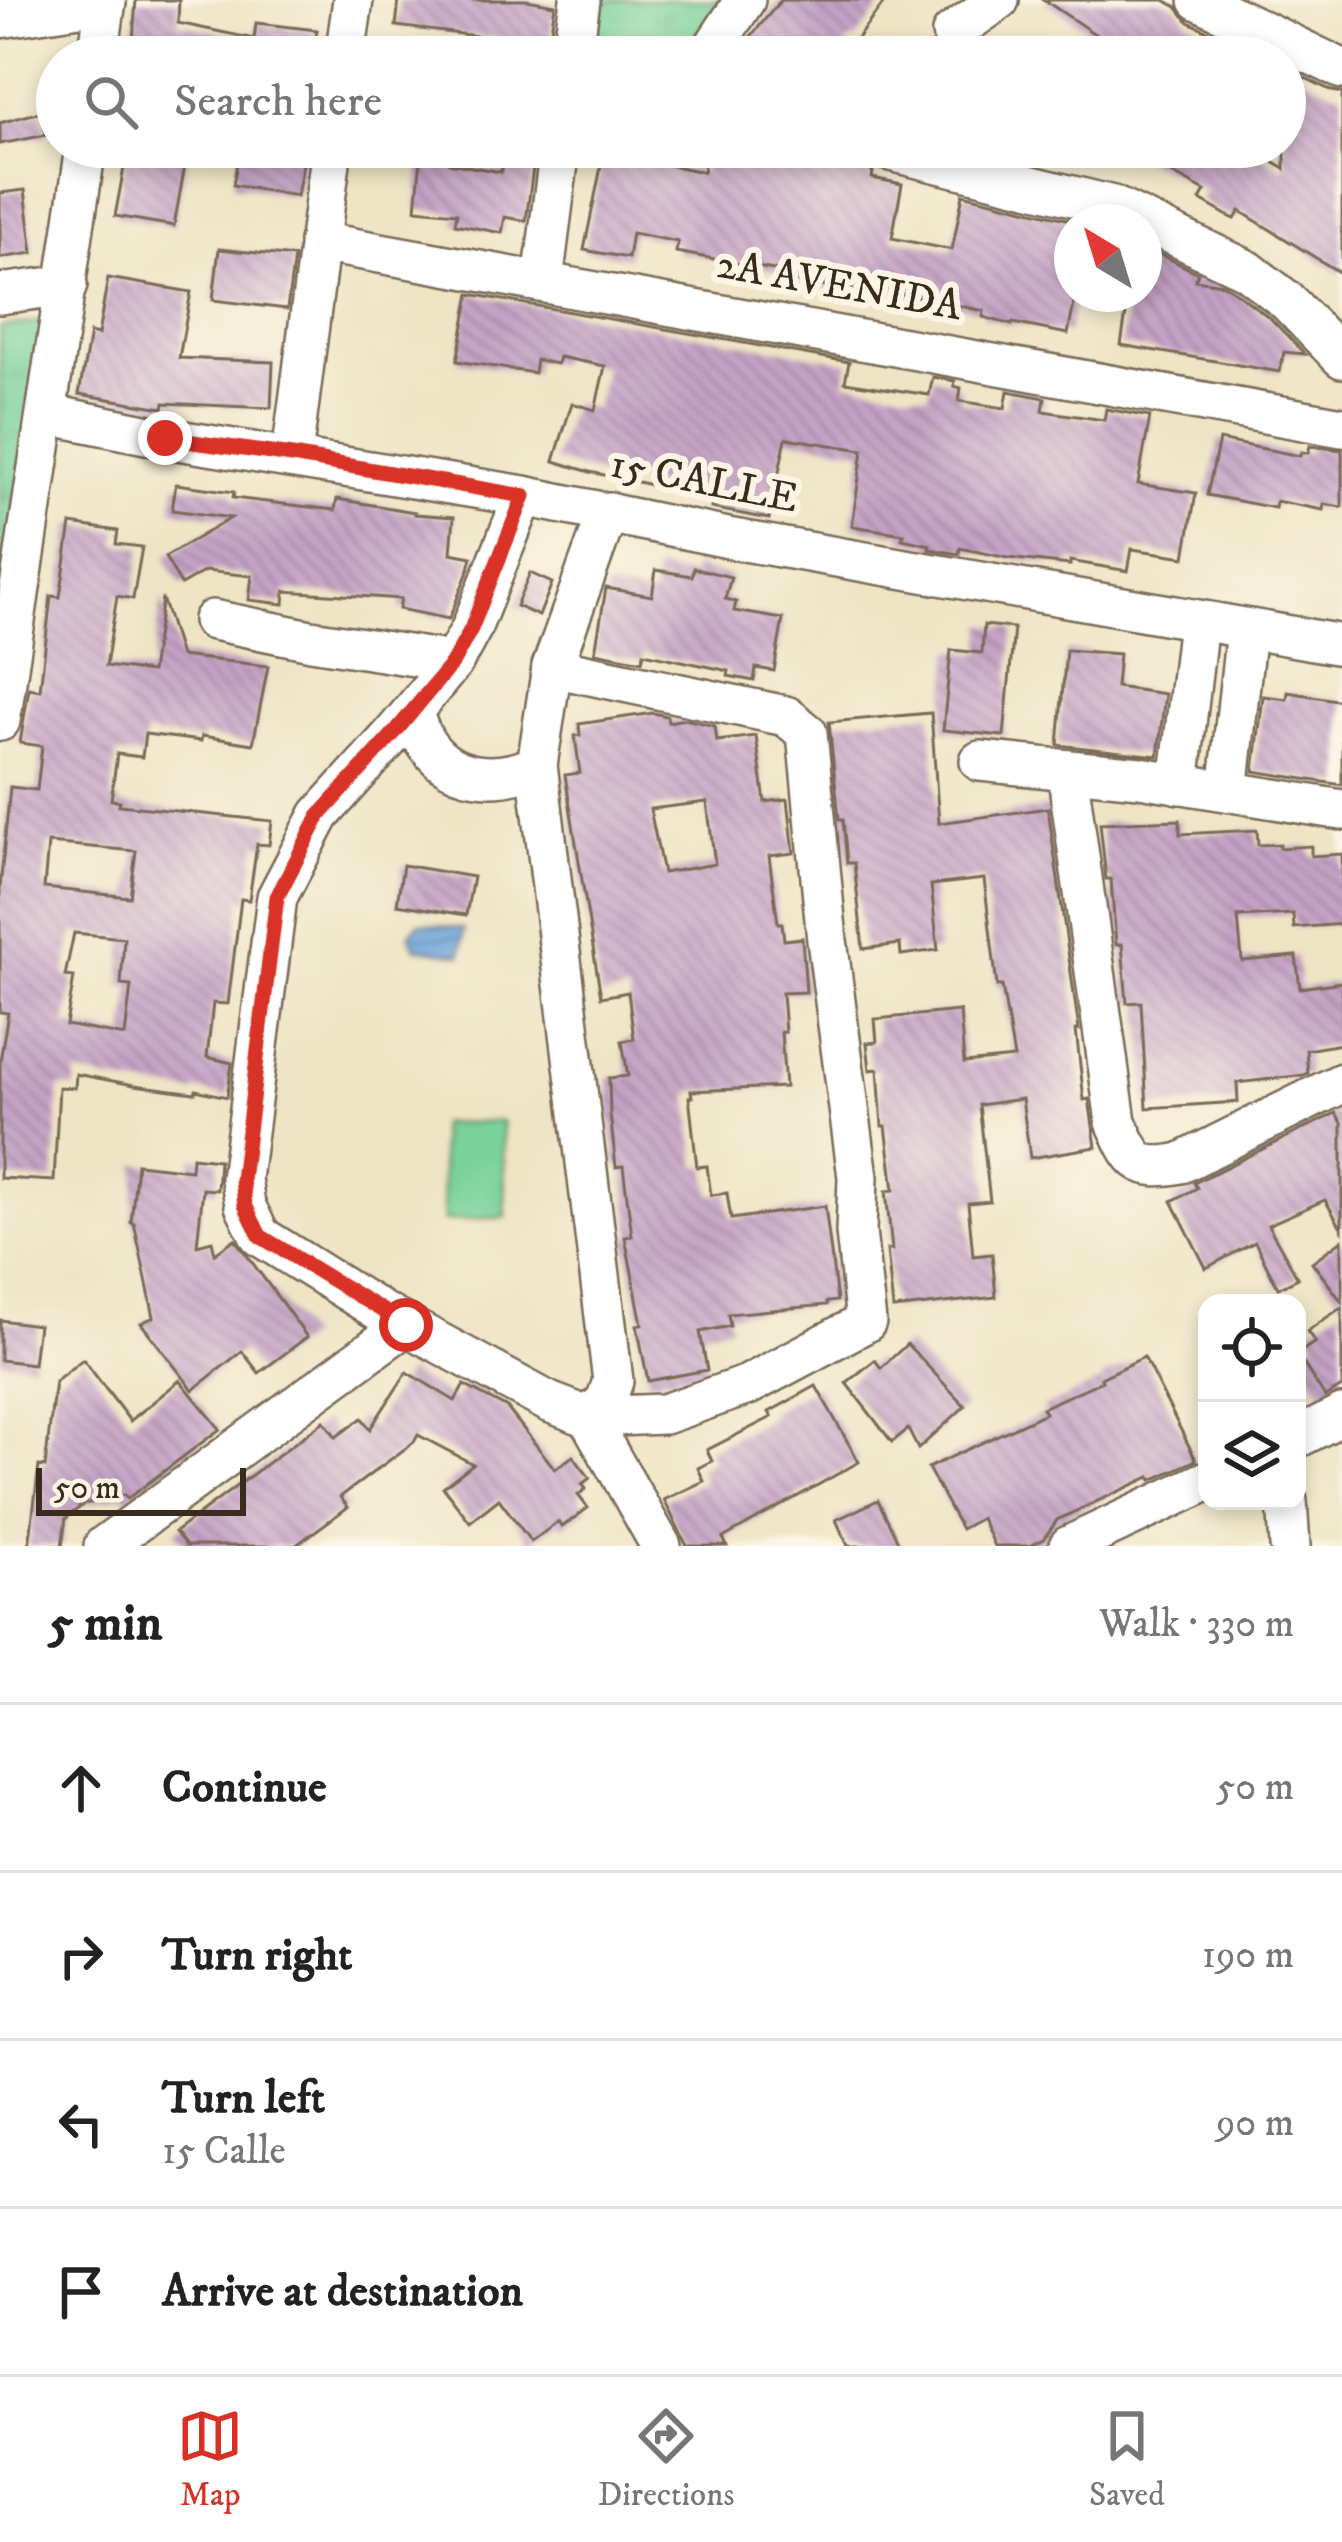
<!DOCTYPE html>
<html lang="en">
<head>
<meta charset="utf-8">
<style>
  :root { --surface:#fff; --page:#f6f6f6; --text:#222; --muted:#767676; --line:#e0e0e0; --accent:#d93025 }
  body { margin:0; font-family:"IM FELL DW Pica",serif; background:var(--page); color:var(--text) }
  .controls { position:absolute; right:36px; bottom:36px; display:grid; overflow:hidden; border-radius:24px; box-shadow:0 6px 18px #0003 }
  .controls button { width:108px; height:108px; display:grid; place-items:center; padding:0; border:0; border-bottom:3px solid var(--line); background:var(--surface); color:var(--text); font:60px sans-serif }
  .compass { position:absolute; left:1054px; top:204px; width:108px; height:108px; border-radius:50%; background:var(--surface); box-shadow:0 6px 18px #0003; rotate:322deg }
  .scale { position:absolute; left:36px; bottom:30px; width:210px; box-sizing:border-box; padding-left:12px; border:6px solid #3b2a1e; border-top:0; font-size:33px; line-height:42px; white-space:nowrap; color:#3b2a1e; -webkit-text-stroke:9px #fcf5e5; paint-order:stroke }
  .stop { position:absolute; width:36px; height:36px; margin:-27px; border:9px solid #d93025; border-radius:50%; background:#fff }
  .stop.end { background:#d93025; border-color:#fff; box-shadow:0 3px 12px #0008 }
  .list { margin:0; padding:0; list-style:none }
  h2 { display:flex; justify-content:space-between; align-items:center; height:156px; margin:0; padding:0 48px; font-size:51px }
  h2 small { font-size:39px; font-weight:400; color:var(--muted) }
  .list li { display:grid; grid-template-columns:78px 1fr auto; gap:36px; align-items:center; box-sizing:border-box; height:168px; padding:0 48px; border-top:3px solid var(--line) }
  .list b { display:block; font-size:45px; white-space:nowrap }
  .list p { margin:0; font-size:39px; white-space:nowrap; color:var(--muted) }
  .list em { font-size:39px; font-style:normal; color:var(--muted) }
  .icon { flex:none; width:66px; height:66px; fill:none; stroke:currentColor; stroke-width:2; stroke-linecap:round; stroke-linejoin:round }
  .map { position:relative; flex:none; width:1342px; height:1546px; overflow:hidden }
  .search { position:absolute; background:var(--surface); box-shadow:0 6px 18px #0003; left:36px; right:36px; top:36px; height:132px; display:flex; align-items:center; gap:30px; box-sizing:border-box; padding:0 42px; border-radius:66px; color:var(--muted); font-size:45px }
  .sheet { height:828px; background:var(--surface) }
  nav { display:flex; justify-content:space-around; align-items:center; box-sizing:border-box; height:168px; border-top:3px solid var(--line); background:var(--surface); font-size:33px; color:var(--muted) }
  nav a { display:grid; justify-items:center; gap:6px }
  nav .on { color:var(--accent) }
  .map>svg:first-child { display:block }
  .grass { fill:url(#grass-tufts); stroke:#5a7e5c; stroke-width:3 }
  .pitch { fill:#78d299; stroke:#5a7e5c; stroke-width:3 }
  .water { fill:url(#water-rules); stroke:#52667c; stroke-width:3 }
  .building { fill:url(#building-back-hatch); fill-rule:evenodd }
  .lines { fill:none; stroke-linecap:round; stroke-linejoin:round }
  .minor-casing { stroke:#7a6b58; stroke-width:44 }
  .minor { stroke:#fff; stroke-width:39 }
  .route { stroke:#d93025; stroke-width:15 }
  .labels { text-anchor:middle; dominant-baseline:central; stroke-width:12; stroke-linejoin:round; paint-order:stroke }
  .street-label { font-size:42px; fill:#3b2a1e; stroke:#fcf5e5 }
</style>
</head>
<body>
<div class="map">
<svg width="1342" height="1546" viewBox="0 0 1342 1546">
  <defs>
    <pattern id="grass-tufts" width="24" height="20" patternUnits="userSpaceOnUse" patternTransform="scale(3)"><rect width="24" height="20" fill="#78d299"/><path d="M3 7l-1-3M5 7V3M7 7l1-3M15 17l-1-3M17 17v-4M19 17l1-3" fill="none" stroke="#69b483"/></pattern>
    <pattern id="water-rules" width="6" height="5" patternUnits="userSpaceOnUse" patternTransform="scale(3)"><rect width="6" height="5" fill="#69a3d9"/><path d="M0 2.5h6" fill="none" stroke="#5885af"/></pattern>
    <pattern id="building-back-hatch" width="6" height="6" patternUnits="userSpaceOnUse" patternTransform="scale(3)"><rect width="6" height="6" fill="#c5a2c6"/><path d="M-1 5l2 2M0 0l6 6M5-1l2 2" fill="none" stroke="#a184a0"/></pattern>
  </defs>
  <rect width="100%" height="100%" fill="#fcf5e5"/>
  <filter id="ink" filterUnits="userSpaceOnUse"><feTurbulence type="fractalNoise" baseFrequency=".00833" numOctaves="2"/><feDisplacementMap in="SourceGraphic" scale="24" xChannelSelector="R" yChannelSelector="G"/><feConvolveMatrix kernelMatrix="1 2 1 2 8 2 1 2 1" color-interpolation-filters="sRGB"/></filter>
  <filter id="wash" filterUnits="userSpaceOnUse"><feTurbulence type="fractalNoise" baseFrequency=".004" numOctaves="4" result="noise"/><feDisplacementMap in="SourceGraphic" scale="48" xChannelSelector="R" yChannelSelector="G"/><feGaussianBlur stdDeviation="2.7" result="paint"/><feColorMatrix in="noise" values="0 0 0 0 0 0 0 0 0 0 0 0 0 0 0 0 0 1.4 0 .05"/><feComposite in="paint" operator="in"/></filter>
  <g filter="url(#wash)">
    <rect width="100%" height="100%" fill="#eee4c4"/>
    <!-- grass -->
    <g class="grass">
      <polygon points="597,0 729,0 693,57 589,57"/>
      <polygon points="45,321 0,605 0,327"/>
    </g>
    <!-- pitch -->
    <polygon class="pitch" points="502,1121 506,1217 444,1221 439,1124"/>
    <!-- water -->
    <polygon class="water" points="419,923 464,929 461,955 416,948 409,934"/>
    <g id="blocks">
      <!-- building -->
      <g class="building">
        <polygon points="136,0 179,0 178,23 254,39 256,23 317,30 313,57 160,57 164,41 133,40"/>
        <polygon points="399,0 527,0 555,5 548,49 493,38 396,26"/>
        <polygon points="781,0 886,0 855,41 851,39 836,57 766,57 747,41"/>
        <polygon points="1044,0 1164,0 1177,7 1189,22 1262,57 1129,57"/>
        <polygon points="1285,68 1332,91 1342,93 1342,274 1240,211 1235,219 1226,215 1200,200 1205,191 1123,147 1247,147 1285,169 1285,108 1298,86 1285,79"/>
        <polygon points="40,112 46,135 0,144 0,123"/>
        <polygon points="128,147 145,147 187,154 174,226 115,216"/>
        <polygon points="240,147 306,147 297,196 233,185"/>
        <polygon points="422,147 451,147 449,163 501,172 503,162 533,168 526,221 505,217 502,233 455,224 457,213 416,209"/>
        <polygon points="707,147 833,147 851,151 858,165 873,172 872,178 902,184 892,238 952,250 963,194 1074,221 1072,222 1072,294 1076,294 1068,334 1013,323 1012,325 983,317 984,311 853,283 852,289 809,285 777,278 779,271 676,252 678,242 632,233 628,258 584,250 604,152 703,172"/>
        <polygon points="25,190 33,253 0,258 0,193"/>
        <polygon points="1144,247 1198,273 1195,280 1222,284 1234,291 1270,318 1305,354 1284,352 1280,372 1121,345 1129,294 1144,294"/>
        <polygon points="219,249 294,257 287,309 213,300"/>
        <polygon points="108,278 191,292 179,358 273,362 271,408 164,403 163,408 79,394 90,333 98,335"/>
        <polygon points="470,294 849,362 845,382 929,395 933,377 955,381 954,386 961,388 959,401 1005,408 1008,391 1045,398 1043,411 1104,420 1106,409 1150,417 1138,484 1196,493 1185,557 1132,549 1128,571 1070,561 1070,565 1008,558 960,548 959,554 929,549 930,545 902,539 904,534 852,526 863,450 786,438 769,519 711,508 713,498 590,472 554,461 572,403 595,410 605,366 559,357 557,364 536,360 534,373 457,361"/>
        <polygon points="1219,440 1300,456 1301,452 1308,453 1310,446 1342,450 1342,507 1324,504 1323,510 1276,501 1275,508 1207,495"/>
        <polygon points="176,484 234,492 233,498 335,510 337,499 415,512 415,514 454,517 451,553 472,557 469,569 449,619 399,609 401,599 285,591 284,604 249,600 252,576 205,571 181,585 165,557 231,518 172,510"/>
        <path d="M71,524l47,7 -2,13 26,3 -9,52 -16,-3 -11,70 45,6 11,-74 18,58 88,10 -15,78 -51,-8 -1,5 -56,-7 -3,23 -25,-3 -6,46 9,1 -1,4 153,16 -3,24 -12,-1 -8,56 -8,-1 -13,105 -15,-1 -6,54 25,6 -5,34 -31,-7 -1,3 -61,-8 -58,-11 -1,14 -16,-1 -5,94 -54,-3v-117l8,-48 -8,-1v-124l10,-101 27,3 5,-44 -22,-3 9,-55 11,2 11,-94 9,1zM48,843l88,8 -6,46 -86,-9zM74,933l50,5 -3,47 10,1 -6,50 -59,-11 8,-48 -9,-1z"/>
        <polygon points="694,568 731,577 725,599 736,602 734,611 783,619 774,671 756,668 754,681 728,676 729,671 644,653 642,661 595,652 606,588 652,596 656,570 692,576"/>
        <polygon points="530,573 552,583 539,616 516,606"/>
        <polygon points="984,625 1014,628 1004,736 943,730 951,650 982,653"/>
        <polygon points="1066,650 1119,654 1116,687 1165,694 1158,756 1058,745"/>
        <polygon points="1288,692 1342,701 1342,785 1254,771 1263,696 1287,699"/>
        <path d="M653,713l14,3 1,6 17,-3 30,7 2,15 39,-5 9,66 23,-3 6,54 -25,3 9,67h4l2,17 18,-2 4,54 -24,1 3,39h-4l4,55 -94,4 1,6h-3l8,70 10,-1 4,29 16,-2 4,26 94,-13 12,95 -10,1v3l-99,9 2,12 -30,6 7,38 -59,11 -11,-56 5,-1 -17,-87 7,-1 -9,-70 -7,1 -6,-53 -1,-36 19,-2 -6,-35 12,-2 -6,-47 -27,5 -36,-222 15,-2 -5,-37 5,-1 -1,-11zM707,802l8,62 -52,9 -13,-64z"/>
        <polygon points="931,713 939,823 1048,808 1079,1030 1076,1030 1084,1100 1089,1099 1096,1147 1030,1158 1022,1099 979,1105 990,1201 968,1203 973,1256 992,1254 996,1297 893,1309 887,1250 892,1250 886,1191 894,1190 886,1126 882,1126 878,1069 870,1070 867,1043 877,1042 875,1019 960,1011 964,1063 1014,1058 1002,986 997,986 984,879 931,885 938,950 901,955 900,944 863,949 854,863 847,863 843,819 839,819 829,722"/>
        <polygon points="1180,820 1180,834 1257,830 1258,845 1280,844 1280,848 1311,846 1311,856 1342,854 1342,924 1294,928 1293,914 1238,917 1242,961 1296,956 1300,988 1342,982 1342,1044 1306,1050 1308,1073 1304,1075 1237,1083 1238,1102 1147,1108 1141,1002 1127,1003 1122,944 1116,945 1111,879 1106,879 1100,823"/>
        <polygon points="403,865 473,877 466,915 397,904"/>
        <polygon points="1336,1113 1342,1123 1342,1229 1325,1200 1268,1225 1298,1278 1278,1288 1255,1242 1206,1268 1172,1201 1197,1188 1194,1183"/>
        <polygon points="192,1157 219,1160 217,1190 203,1189 197,1245 212,1241 215,1253 235,1239 307,1337 259,1373 242,1351 193,1390 141,1323 154,1317 134,1223 131,1222 137,1164 191,1170"/>
        <polygon points="1342,1240 1342,1302 1312,1262"/>
        <polygon points="1342,1307 1342,1387 1325,1397 1297,1354 1315,1342 1307,1331"/>
        <polygon points="0,1320 38,1325 33,1364 0,1360"/>
        <polygon points="907,1344 965,1406 918,1449 908,1429 892,1442 846,1383 875,1360 881,1368"/>
        <polygon points="1144,1357 1196,1460 1152,1480 1150,1477 1057,1520 1044,1539 1029,1546 994,1546 981,1518 961,1529 928,1468 1045,1413 1042,1408 1102,1381 1101,1378"/>
        <polygon points="83,1359 130,1421 180,1380 220,1429 127,1499 124,1495 84,1504 66,1518 62,1546 29,1546 39,1466 45,1467 55,1381"/>
        <polygon points="407,1372 455,1401 464,1385 507,1408 555,1469 573,1456 590,1478 582,1484 586,1489 578,1495 588,1508 562,1527 558,1522 531,1542 499,1499 470,1522 443,1487 473,1464 418,1435 414,1442 340,1497 348,1507 295,1546 186,1546 175,1532 324,1421 336,1437 362,1418 370,1429"/>
        <polygon points="816,1386 859,1462 723,1538 727,1546 687,1546 664,1500 704,1481 698,1468 712,1461 707,1450 772,1417 769,1412"/>
        <polygon points="878,1500 900,1546 848,1546 836,1520"/>
      </g>
    </g>
  </g>
  <g filter="url(#ink)">
    <use href="#blocks" fill-opacity="0" stroke="#7a6b58" stroke-width="3"/>
    <g class="lines">
      <defs>
        <g id="minor">
          <polyline points="1199,0 1342,69"/>
          <polyline points="0,18 106,2"/>
          <polyline points="952,33 999,0"/>
          <polyline points="98,57 106,0"/>
          <polyline points="345,57 353,0"/>
          <polyline points="572,57 580,0"/>
          <polyline points="707,57 745,0"/>
          <polyline points="874,147 1113,206 1247,270 1286,300 1342,358"/>
          <polyline points="319,242 1342,427"/>
          <polyline points="543,281 560,147"/>
          <polyline points="0,294 67,285"/>
          <polyline points="47,414 165,438 524,496 733,539 1342,645"/>
          <polyline points="292,456 332,147"/>
          <polyline points="524,496 471,629 453,662 396,731 320,815 277,897 241,1179 245,1205 260,1236 380,1311 549,1402 588,1417 606,1401 613,1381 537,765 552,667 608,512"/>
          <polyline points="213,620 311,640 453,662"/>
          <polyline points="552,667 786,716 807,733 827,940 858,1177 856,1232 866,1322 748,1385 664,1414 588,1417 661,1546"/>
          <path d="M412,712c4,9 7,19 12,28 24,41 74,43 113,25"/>
          <polyline points="0,721 86,147"/>
          <polyline points="980,761 1140,777 1342,810"/>
          <path d="M1067,770l49,352c17,38 21,50 65,41l161,-80"/>
          <polyline points="1179,784 1198,622"/>
          <polyline points="1228,791 1246,630"/>
          <polyline points="1297,1438 1342,1415"/>
          <polyline points="1287,1501 1290,1546"/>
          <polyline points="104,1546 406,1325"/>
          <polyline points="1069,1546 1207,1481"/>
        </g>
      </defs>
      <!-- minor casing -->
      <use href="#minor" class="minor-casing"/>
      <!-- minor -->
      <use href="#minor" class="minor"/>
    </g>
  </g>
  <g class="lines" filter="url(#ink)">
    <!-- route -->
    <polyline class="route" points="165,438 292,456 524,496 471,629 453,662 396,731 320,815 277,897 242,1180 245,1205 260,1236 406,1325"/>
  </g>
  <g class="labels">
    <!-- street labels -->
    <g class="street-label">
      <text transform="translate(839 286) rotate(10)">2A AVENIDA</text>
      <text transform="translate(704 482) rotate(11)">15 CALLE</text>
    </g>
  </g>
</svg>
<div class="controls">
<button><svg class="icon" aria-label="locate" viewBox="0 0 24 24"><circle cx="12" cy="12" r="6"/><path d="M12 2v4M12 18v4M2 12h4M18 12h4"/></svg></button>
<button><svg class="icon" aria-label="layers" viewBox="0 0 24 24"><path d="M12 4l9 5-9 5-9-5zM3 14l9 5 9-5"/></svg></button>
</div>
<svg class="compass" viewBox="-18 -18 36 36"><path d="M0-13l5 13h-10z" fill="#e53935"/><path d="M0 13l5-13h-10z" fill="#767676"/></svg>
<div class="scale">50 m</div>
<div class="stop" style="left:406px;top:1325px"></div>
<div class="stop end" style="left:165px;top:438px"></div>
<div class="search"><svg class="icon" aria-label="search" viewBox="0 0 24 24"><circle cx="10" cy="10" r="6"/><path d="M15 15l6 6"/></svg>Search here</div>
</div>
<section class="sheet">
<h2>5 min<small>Walk · 330 m</small></h2>
<ul class="list">
<li><svg class="icon" aria-label="ahead" viewBox="0 0 24 24"><path d="M12 20V5M6 11l6-6 6 6"/></svg><div><b>Continue</b></div><em>50 m</em></li>
<li><svg class="icon" aria-label="right" viewBox="0 0 24 24"><path d="M7 20v-9h11M14 6l5 5-5 5"/></svg><div><b>Turn right</b></div><em>190 m</em></li>
<li><svg class="icon" aria-label="left" viewBox="0 0 24 24"><path d="M17 20v-9H6M10 6l-5 5 5 5"/></svg><div><b>Turn left</b><p>15 Calle</p></div><em>90 m</em></li>
<li><svg class="icon" aria-label="arrive" viewBox="0 0 24 24"><path d="M6 21V4h12l-3 4 3 4H6"/></svg><div><b>Arrive at destination</b></div></li>
</ul>
</section>
<nav>
<a class="on"><svg class="icon" aria-label="map" viewBox="0 0 24 24"><path d="M3 6l6-2 6 2 6-2v14l-6 2-6-2-6 2zM9 4v14M15 6v14"/></svg>Map</a>
<a><svg class="icon" aria-label="directions" viewBox="0 0 24 24"><path d="M12 3l9 9-9 9-9-9zM9 14v-3h6M13 9l2 2-2 2"/></svg>Directions</a>
<a><svg class="icon" aria-label="saved" viewBox="0 0 24 24"><path d="M7 4h10v16l-5-4-5 4z"/></svg>Saved</a>
</nav>
</body>
</html>
